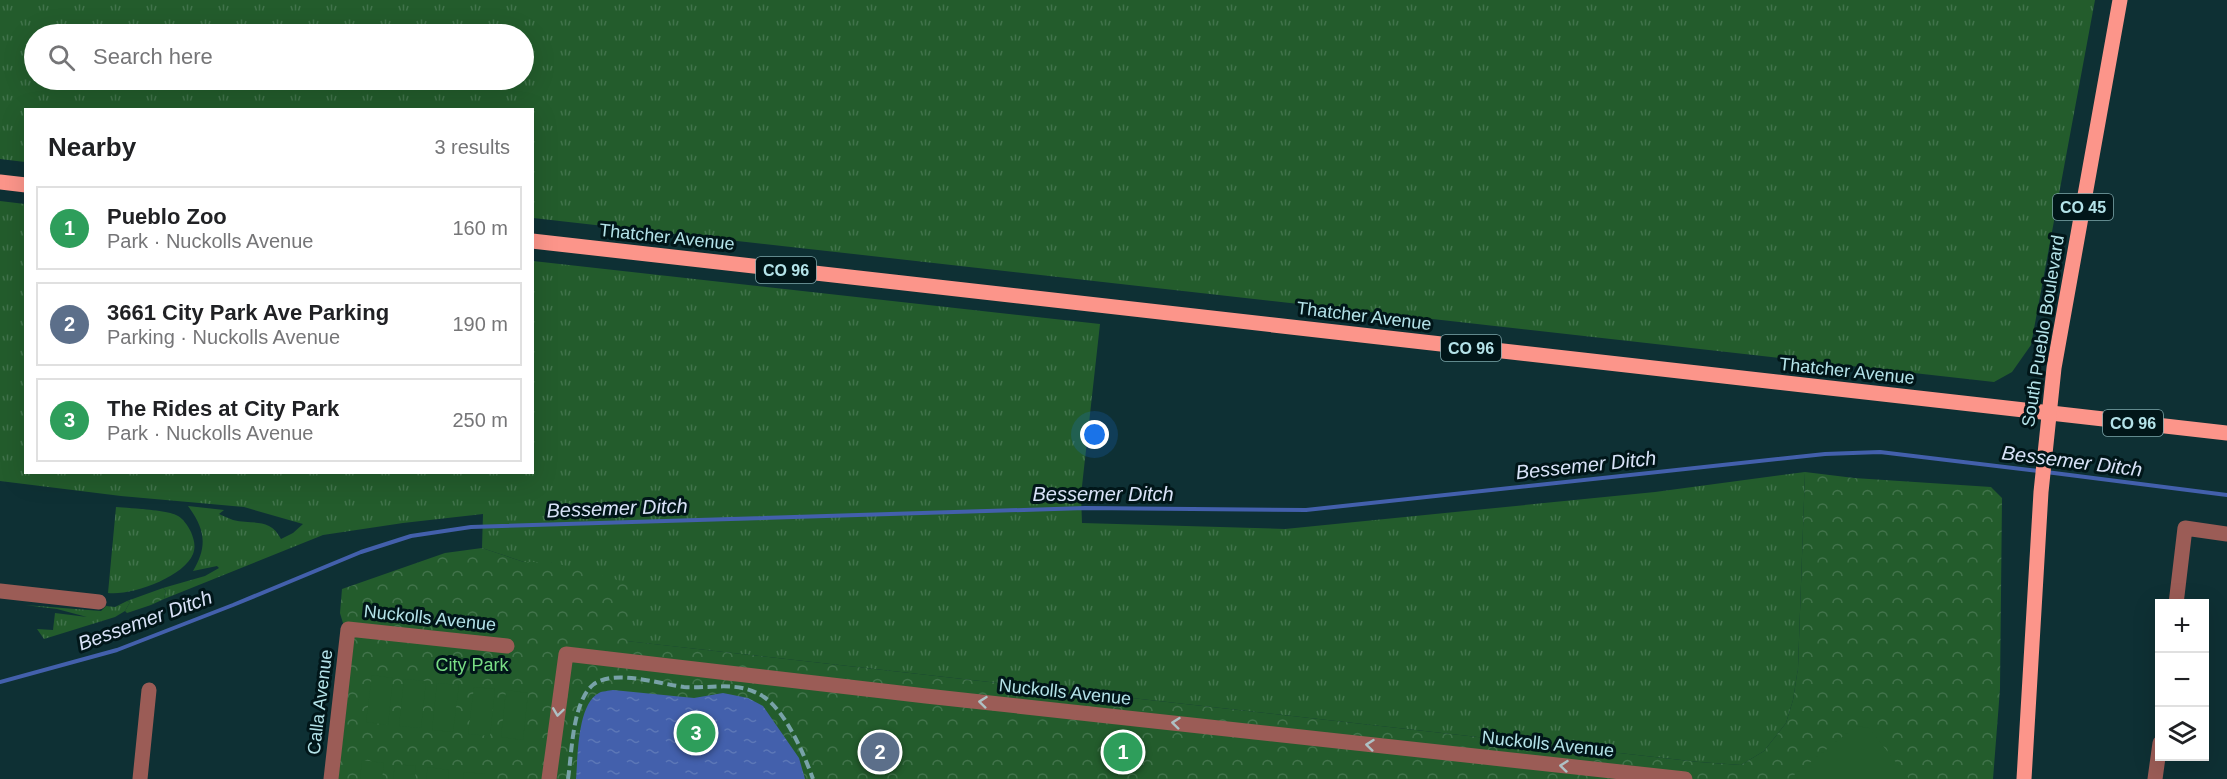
<!DOCTYPE html>
<html lang="en">
<head>
<meta charset="utf-8">
<style>
  :root { --surface:#fff; --page:#f6f6f6; --text:#202124; --muted:#757577; --line:#e0e0e0; --accent:#805856 }
  body { margin:0; font-family:Arial,sans-serif; background:var(--page); color:var(--text) }
  .controls { position:absolute; right:18px; bottom:18px; display:grid; overflow:hidden; border-radius:0px; box-shadow:0 6px 24px #0002 }
  .controls button { width:54px; height:54px; display:grid; place-items:center; padding:0; border:0; border-bottom:2px solid var(--line); background:var(--surface); color:var(--text); font:30px sans-serif }
  .you { position:absolute; left:1095px; top:435px; width:21px; height:21px; margin:-15px; border:4px solid #fff; border-radius:50%; background:#1a73e8; box-shadow:0 0 0 9px #1a73e833 }
  .badge { display:grid; place-items:center; width:39px; height:39px; border-radius:50%; background:var(--accent); color:#fff; font-size:20px; font-weight:700 }
  .pin { position:absolute; translate:-50% -50%; border:3px solid #fff; box-shadow:0 2px 6px #0006 }
  .list { margin:0; padding:0; list-style:none }
  h2 { display:flex; justify-content:space-between; align-items:center; height:78px; margin:0; padding:0 24px; font-size:26px }
  h2 small { font-size:20px; font-weight:400; color:var(--muted) }
  .list li { display:grid; grid-template-columns:39px 1fr auto; gap:18px; align-items:center; box-sizing:border-box; height:84px; margin:0 12px 12px; padding:0 12px; border:2px solid var(--line); border-radius:0px }
  .list b { display:block; font-size:22px; white-space:nowrap }
  .list p { margin:0; font-size:20px; white-space:nowrap; color:var(--muted) }
  .list em { font-size:20px; font-style:normal; color:var(--muted) }
  .icon { flex:none; width:33px; height:33px; fill:none; stroke:currentColor; stroke-width:2; stroke-linecap:round; stroke-linejoin:round }
  .map { position:relative; flex:none; width:2227px; height:779px; overflow:hidden }
  .search { position:absolute; background:var(--surface); box-shadow:0 6px 24px #0002; left:24px; top:24px; width:510px; height:66px; display:flex; align-items:center; gap:15px; box-sizing:border-box; padding:0 21px; border-radius:33px; color:var(--muted); font-size:22px }
  .panel { position:absolute; background:var(--surface); box-shadow:0 6px 24px #0002; left:24px; top:108px; width:510px; height:366px; border-radius:0px }
  .map>svg:first-child { display:block }
  .grass { fill:url(#grass-tufts); fill-rule:evenodd }
  .forest { fill:url(#forest-crowns) }
  .garden { fill:#235c2c }
  .water { fill:url(#water-ripples) }
  .lines { fill:none; stroke-linecap:round; stroke-linejoin:round }
  .stream { stroke:#4360ac; stroke-width:4 }
  .minor { stroke:#9b5c56; stroke-width:15 }
  .major { stroke:#fc958a; stroke-width:15 }
  .rail { stroke:#78a2a8; stroke-width:4; stroke-dasharray:9 4.5; stroke-linecap:butt }
  .oneway { stroke:#aec1c4 }
  .labels { text-anchor:middle; dominant-baseline:central; stroke-width:6; stroke-linejoin:round; paint-order:stroke }
  .shield { fill:#011619; stroke:#7ea6ab; stroke-width:1.5 }
  .shield-label { font-size:16px; font-weight:bold; fill:#b4e3e9 }
  .street-label { font-size:18px; fill:#b4e3e9; stroke:#011619 }
  .park-label { font-size:18px; fill:#79de85; stroke:#011619 }
  .water-label { font-size:20px; font-style:italic; fill:#d9e3f8; stroke:#011619 }
</style>
</head>
<body>
<div class="map">
<svg width="2227" height="779" viewBox="0 0 2227 779">
  <defs>
    <pattern id="grass-tufts" width="24" height="20" patternUnits="userSpaceOnUse" patternTransform="scale(1.5)"><rect width="24" height="20" fill="#235c2c"/><path d="M3 7l-1-3M5 7V3M7 7l1-3M15 17l-1-3M17 17v-4M19 17l1-3" fill="none" stroke="#41734b"/></pattern>
    <pattern id="forest-crowns" width="20" height="18" patternUnits="userSpaceOnUse" patternTransform="scale(1.5)"><rect width="20" height="18" fill="#235c2c"/><path d="M2 6a3 3 0 1 1 6 0M12 15a3 3 0 1 1 6 0" fill="none" stroke="#41734b"/></pattern>
    <pattern id="water-ripples" width="26" height="14" patternUnits="userSpaceOnUse" patternTransform="scale(1.5)"><rect width="26" height="14" fill="#4360ac"/><path d="M2 4q2-2 4 0t4 0M15 11q2-2 4 0t4 0" fill="none" stroke="#5c77b7"/></pattern>
  </defs>
  <rect width="100%" height="100%" fill="#0e3034"/>
  <!-- grass -->
  <g class="grass">
    <path d="M0,0h2095l-64,345 -19,27 -18,10 -1461,-164 -1,-108h-506l-1,52 -25,-3zM34,34h490v46h-490z"/>
    <path d="M0,201l25,3 1,268h506l1,-211 567,63 -19,171 1,28 203,6 370,-37 150,-20 -7,196 -5,32 -7,23 -22,28 -23,14 -42,-3 -1073,-121 -75,-79h-27l-42,-14 1,-34 -80,9 -80,12 -159,64 2,-8 -3,-3 42,-12 14,-8 -2,-2 -24,5c15,-25 12,-42 -5,-65l36,4 -5,4c4,2 9,4 14,6 20,5 37,-3 48,19l12,-6 10,-9 -59,-17 -123,-11 -121,-15z"/>
    <path d="M116,507c13,1 50,3 60,8 7,3 12,11 15,17 3,8 5,14 2,22 -9,23 -62,42 -85,39z"/>
    <polygon points="127,601 130,602 125,611 115,617 44,639 37,629 53,630 55,613 87,617 57,609 25,605 101,611 106,606 115,607"/>
  </g>
  <!-- forest -->
  <g class="forest">
    <polygon points="1805,472 1854,478 1991,487 2002,498 2000,689 1993,779 338,779 352,654 340,613 342,589 445,553 482,548 524,562 551,562 632,584 627,641 1699,762 1741,765 1764,751 1786,723 1793,700 1798,668"/>
    <polygon points="163,588 166,591 164,599 151,605 127,613 125,611 130,602 127,601"/>
  </g>
  <!-- garden -->
  <g class="garden">
    <polygon points="372,675 393,678 388,725 366,722"/>
    <polygon points="404,679 426,681 421,728 399,726"/>
    <polygon points="437,683 459,685 453,732 432,730"/>
    <polygon points="474,687 495,689 490,736 468,734"/>
    <polygon points="506,690 528,693 523,740 501,737"/>
    <polygon points="1856,726 1869,728 1909,779 1789,779"/>
    <polygon points="362,760 384,763 382,779 360,779"/>
    <polygon points="395,764 416,766 415,779 393,779"/>
    <polygon points="428,767 449,770 448,779 426,779"/>
    <polygon points="464,772 485,774 485,779 463,779"/>
  </g>
  <!-- water -->
  <path class="water" d="M613,690l81,8 29,-5 25,5 15,8 36,52 6,21h-229c2,-21 1,-75 23,-86 3,-2 10,-2 14,-3z"/>
  <g class="lines">
    <!-- stream -->
    <g class="stream">
      <polyline points="2046,472 2227,495"/>
      <polyline points="0,682 117,650 233,605 361,552 411,536 471,527 1085,508 1306,510 1825,454 1880,452 2039,471"/>
    </g>
    <!-- minor -->
    <g class="minor">
      <polyline points="0,591 99,602"/>
      <polyline points="2176,604 2185,528 2227,534"/>
      <polyline points="140,779 149,690"/>
      <polyline points="331,779 348,629 507,646"/>
      <polyline points="549,779 566,654 926,696 1685,779"/>
      <polyline points="2155,779 2160,743"/>
    </g>
    <!-- major -->
    <g class="major">
      <polyline points="0,182 26,185"/>
      <polyline points="532,241 2227,433"/>
      <polyline points="2024,779 2041,492 2054,368 2120,0"/>
    </g>
    <!-- rail -->
    <path class="rail" d="M568,779c4,-26 4,-78 26,-95 22,-15 65,0 90,3 28,2 54,-7 80,10 22,15 40,57 49,82"/>
  </g>
  <!-- one-way arrows -->
  <defs><path id="oneway-chevron" d="M-2-3.5L2.5 0L-2 3.5" fill="none" stroke-width="1.6" stroke-linecap="round" stroke-linejoin="round" transform="scale(1.5)"/></defs>
  <g class="oneway">
    <use href="#oneway-chevron" transform="translate(983 702) rotate(-174)"/>
    <use href="#oneway-chevron" transform="translate(558 712) rotate(98)"/>
    <use href="#oneway-chevron" transform="translate(1176 723) rotate(-174)"/>
    <use href="#oneway-chevron" transform="translate(1370 745) rotate(-174)"/>
    <use href="#oneway-chevron" transform="translate(1564 766) rotate(-174)"/>
  </g>
  <g class="labels">
    <!-- shield labels -->
    <g class="shield">
      <rect x="2053" y="194" width="60" height="26" rx="4.5"/>
      <rect x="756" y="257" width="60" height="26" rx="4.5"/>
      <rect x="1441" y="335" width="60" height="26" rx="4.5"/>
      <rect x="2103" y="410" width="60" height="26" rx="4.5"/>
    </g>
    <g class="shield-label">
      <text x="2083" y="207">CO 45</text>
      <text x="786" y="270">CO 96</text>
      <text x="1471" y="348">CO 96</text>
      <text x="2133" y="423">CO 96</text>
    </g>
    <!-- street labels -->
    <g class="street-label">
      <text transform="translate(667 237) rotate(6)">Thatcher Avenue</text>
      <text transform="translate(1364 316) rotate(7)">Thatcher Avenue</text>
      <text transform="translate(2043 331) rotate(-81)">South Pueblo Boulevard</text>
      <text transform="translate(1847 371) rotate(6)">Thatcher Avenue</text>
      <text transform="translate(430 618) rotate(6)">Nuckolls Avenue</text>
      <text transform="translate(1065 692) rotate(6)">Nuckolls Avenue</text>
      <text transform="translate(320 702) rotate(-83)">Calla Avenue</text>
      <text transform="translate(1548 744) rotate(6)">Nuckolls Avenue</text>
    </g>
    <!-- park labels -->
    <g class="park-label">
      <text x="472" y="665">City Park</text>
    </g>
    <!-- water labels -->
    <g class="water-label">
      <text transform="translate(2072 461) rotate(7)">Bessemer Ditch</text>
      <text transform="translate(1586 465) rotate(-6)">Bessemer Ditch</text>
      <text x="1103" y="494">Bessemer Ditch</text>
      <text transform="translate(617 508) rotate(-2)">Bessemer Ditch</text>
      <text transform="translate(145 620) rotate(-20)">Bessemer Ditch</text>
    </g>
  </g>
</svg>
<div class="controls">
<button>+</button>
<button>−</button>
<button><svg class="icon" aria-label="layers" viewBox="0 0 24 24"><path d="M12 4l9 5-9 5-9-5zM3 14l9 5 9-5"/></svg></button>
</div>
<div class="you"></div>
<div class="pin badge" style="left:1123px;top:752px;background:#2e9e5b">1</div>
<div class="pin badge" style="left:880px;top:752px;background:#5c6f8a">2</div>
<div class="pin badge" style="left:696px;top:733px;background:#2e9e5b">3</div>
<div class="search"><svg class="icon" aria-label="search" viewBox="0 0 24 24"><circle cx="10" cy="10" r="6"/><path d="M15 15l6 6"/></svg>Search here</div>
<section class="panel">
<h2>Nearby<small>3 results</small></h2>
<ul class="list">
<li><span class="badge" style="background:#2e9e5b">1</span><div><b>Pueblo Zoo</b><p>Park · Nuckolls Avenue</p></div><em>160 m</em></li>
<li><span class="badge" style="background:#5c6f8a">2</span><div><b>3661 City Park Ave Parking</b><p>Parking · Nuckolls Avenue</p></div><em>190 m</em></li>
<li><span class="badge" style="background:#2e9e5b">3</span><div><b>The Rides at City Park</b><p>Park · Nuckolls Avenue</p></div><em>250 m</em></li>
</ul>
</section>
</div>
</body>
</html>
